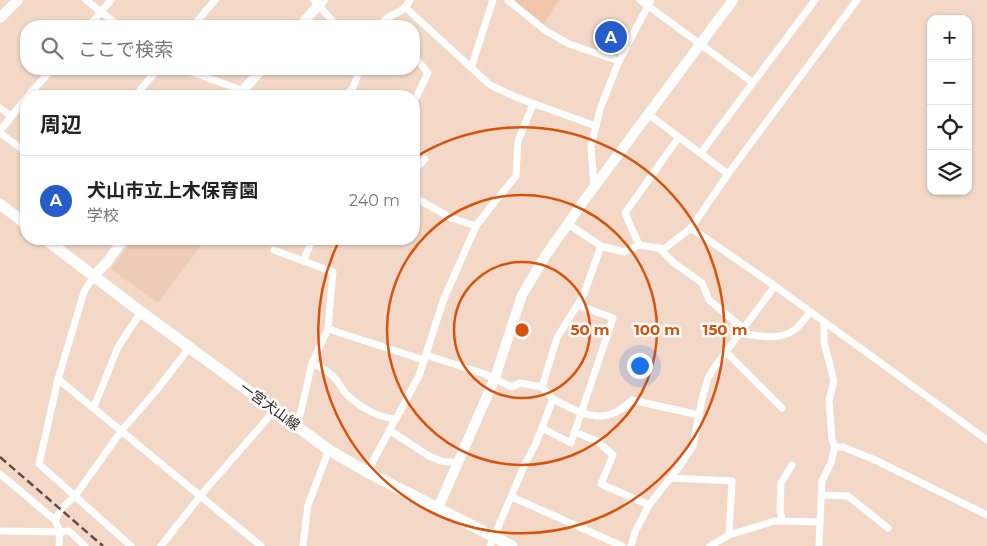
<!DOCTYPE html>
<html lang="ja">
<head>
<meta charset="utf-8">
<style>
  :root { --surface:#fff; --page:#f2f2f2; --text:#222; --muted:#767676; --line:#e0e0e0; --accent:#275dcb }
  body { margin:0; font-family:Montserrat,"Noto Sans JP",sans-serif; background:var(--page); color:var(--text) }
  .controls { position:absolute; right:15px; top:15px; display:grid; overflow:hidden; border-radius:10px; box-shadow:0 1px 4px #0004 }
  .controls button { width:45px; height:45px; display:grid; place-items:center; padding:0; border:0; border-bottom:1px solid var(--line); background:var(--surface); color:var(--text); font:25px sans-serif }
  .you { position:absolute; left:639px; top:365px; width:18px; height:18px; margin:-12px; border:4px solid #fff; border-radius:50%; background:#1a73e8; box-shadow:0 0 0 8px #1a73e833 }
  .badge { display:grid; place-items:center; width:32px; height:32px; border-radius:50%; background:var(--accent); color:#fff; font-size:16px; font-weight:700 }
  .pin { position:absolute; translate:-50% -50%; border:2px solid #fff; box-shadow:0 1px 5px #0006 }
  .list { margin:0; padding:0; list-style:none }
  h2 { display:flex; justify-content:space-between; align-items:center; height:65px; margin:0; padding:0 20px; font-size:21px }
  h2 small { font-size:16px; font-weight:400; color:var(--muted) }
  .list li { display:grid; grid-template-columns:32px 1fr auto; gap:15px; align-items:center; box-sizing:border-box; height:90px; padding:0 20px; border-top:1px solid var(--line) }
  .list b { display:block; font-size:19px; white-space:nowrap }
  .list p { margin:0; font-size:16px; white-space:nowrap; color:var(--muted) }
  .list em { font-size:16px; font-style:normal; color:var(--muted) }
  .icon { flex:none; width:28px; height:28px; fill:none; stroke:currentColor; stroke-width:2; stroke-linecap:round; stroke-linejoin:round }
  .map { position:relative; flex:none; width:987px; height:546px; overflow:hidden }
  .search { position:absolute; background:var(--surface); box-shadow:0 1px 4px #0004; left:20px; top:20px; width:400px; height:55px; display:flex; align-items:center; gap:12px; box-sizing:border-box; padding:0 18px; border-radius:20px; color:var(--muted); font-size:19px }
  .panel { position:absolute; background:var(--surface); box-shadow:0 1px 4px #0004; left:20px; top:90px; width:400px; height:155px; border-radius:20px }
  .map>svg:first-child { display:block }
  .built { fill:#eecbb6 }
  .green { fill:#f2c4a9 }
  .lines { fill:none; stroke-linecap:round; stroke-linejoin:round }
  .street { stroke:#fff; stroke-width:7 }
  .secondary { stroke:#fff; stroke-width:10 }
  .primary { stroke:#fff; stroke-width:11 }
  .rail { stroke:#5c4e45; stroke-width:2.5; stroke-dasharray:8 4; stroke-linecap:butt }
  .ring { fill:none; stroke:#d5530d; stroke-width:2.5 }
  .labels { text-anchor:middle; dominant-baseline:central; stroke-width:5; stroke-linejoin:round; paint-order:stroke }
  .street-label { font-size:14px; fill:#291f19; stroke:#fff }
  .centre { fill:#d5530d; stroke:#fff; stroke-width:2.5 }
  .ring-label { font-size:15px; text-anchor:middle; font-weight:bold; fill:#d5530d; stroke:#fff; stroke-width:5; stroke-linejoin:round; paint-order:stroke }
</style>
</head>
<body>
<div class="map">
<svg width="987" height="546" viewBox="0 0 987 546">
  <rect width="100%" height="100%" fill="#f4d8c7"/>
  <!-- built -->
  <polygon class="built" points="133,239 204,239 205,240 158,303 111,269"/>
  <!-- green -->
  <polygon class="green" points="515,0 559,0 542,26"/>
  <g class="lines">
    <!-- street -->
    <g class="street">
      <polyline points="86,0 119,26"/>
      <polyline points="314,0 337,26"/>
      <polyline points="508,0 546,31 569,44 619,61"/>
      <polyline points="640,0 752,82"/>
      <polyline points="406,8 490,85 518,98 596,126"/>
      <polyline points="89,26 111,0"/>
      <polyline points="193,26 215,0"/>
      <path d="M380,26c8,-15 22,-9 30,-26"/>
      <polyline points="414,56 428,73 414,102"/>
      <polyline points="471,68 493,0"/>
      <polyline points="183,69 258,96"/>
      <polyline points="28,96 52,69"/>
      <polyline points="135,96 158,69"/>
      <polyline points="345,96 353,88 360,69"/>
      <polyline points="0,108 11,116"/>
      <polyline points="648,114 728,174"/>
      <polyline points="0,131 26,98"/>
      <polyline points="0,133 26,152"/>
      <path d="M701,153c37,-51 76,-102 114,-153"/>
      <polyline points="414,171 425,159"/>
      <polyline points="594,187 591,147 600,109 619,61 651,0"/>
      <polyline points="414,197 451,218 476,226"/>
      <polyline points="568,224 601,246 624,252 639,245 664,249 691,228 728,174 857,0"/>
      <polyline points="691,228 775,286 987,440"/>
      <polyline points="639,245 625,213 679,137"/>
      <polyline points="659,248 673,262 702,283 709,300 744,329"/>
      <polyline points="274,250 333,272 328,329 312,363 301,411 296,425"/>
      <polyline points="303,261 313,239"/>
      <polyline points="94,276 84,292 58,379 39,464 131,546"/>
      <polyline points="328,329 424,360"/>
      <path d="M742,333c15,3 38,8 52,-3 6,-4 11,-12 16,-18"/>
      <polyline points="726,352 782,408"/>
      <polyline points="426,355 485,374 512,387 520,383 542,387"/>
      <path d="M312,363c10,5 19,9 25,18 3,4 6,9 9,13 14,13 31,23 49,25"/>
      <polyline points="58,379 261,546"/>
      <path d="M553,399c29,15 52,29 79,1l67,15"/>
      <polyline points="94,407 118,347 141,312"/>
      <polyline points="542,428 571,443 613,318 578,305"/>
      <polyline points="389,430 429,456 441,461 458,463"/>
      <polyline points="574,432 597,441 613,455 601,484 649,505"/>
      <polyline points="835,447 843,447 875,460 987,515"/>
      <polyline points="367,472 419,376 443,301 476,226 489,209 516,176 518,141 533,104"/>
      <polyline points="0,474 55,520 60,532 59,546"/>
      <polyline points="671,478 732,481 729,535"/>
      <polyline points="821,495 848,496 888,528"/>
      <polyline points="512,497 622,546"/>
      <polyline points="55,520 61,509 75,496 122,430 156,391 189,348"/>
      <polyline points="783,521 780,511 781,483 792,465"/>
      <polyline points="820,522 822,481 831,463 835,447 832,439 829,400 834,381 824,342 824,322"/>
      <polyline points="0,531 60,532 69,531 85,546"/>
      <polyline points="161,546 201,495 267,419 274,409"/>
      <polyline points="303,546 308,505 329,450"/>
      <polyline points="490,546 525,464 536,443 553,399 542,387 557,338 584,294 601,246"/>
      <polyline points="631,546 635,532 649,505 679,467 693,446 702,399 708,378 716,365 775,286"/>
      <polyline points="710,546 729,535 775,521 820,522 819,546"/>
    </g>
    <!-- secondary -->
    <g class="secondary">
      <polyline points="0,18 18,0"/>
      <polyline points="300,26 323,0"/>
      <polyline points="238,96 262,69"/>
      <polyline points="94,276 107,262 124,239"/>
      <polyline points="438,508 495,378 522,295 544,258 583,202 733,0"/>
    </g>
    <!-- primary -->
    <g class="primary">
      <polyline points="0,204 26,224"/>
      <polyline points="45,239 141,312 329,450 367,472 512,546"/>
    </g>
    <!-- rail -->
    <polyline class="rail" points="0,457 103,546"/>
  </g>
  <!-- distance rings -->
  <g class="ring">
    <circle cx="522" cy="330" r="68"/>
    <circle cx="522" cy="330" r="135"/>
    <path d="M414 158A203 203 0 1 1 340 239"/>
  </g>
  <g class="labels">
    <!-- street labels -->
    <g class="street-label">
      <text transform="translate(270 406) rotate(36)">一宮犬山線</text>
    </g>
  </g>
  <circle cx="522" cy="330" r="8" class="centre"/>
  <g class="ring-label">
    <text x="590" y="335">50 m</text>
    <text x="657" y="335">100 m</text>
    <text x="725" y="335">150 m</text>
  </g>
</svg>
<div class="controls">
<button>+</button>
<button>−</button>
<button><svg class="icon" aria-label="locate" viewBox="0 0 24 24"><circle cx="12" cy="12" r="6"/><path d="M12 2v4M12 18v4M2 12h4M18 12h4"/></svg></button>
<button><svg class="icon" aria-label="layers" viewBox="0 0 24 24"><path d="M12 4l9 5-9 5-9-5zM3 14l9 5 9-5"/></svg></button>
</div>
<div class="you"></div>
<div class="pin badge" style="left:611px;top:37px">A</div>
<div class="search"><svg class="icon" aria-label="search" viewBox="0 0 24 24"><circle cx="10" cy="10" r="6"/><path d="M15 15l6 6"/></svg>ここで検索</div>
<section class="panel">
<h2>周辺<small></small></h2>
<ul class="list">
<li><span class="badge">A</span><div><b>犬山市立上木保育園</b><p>学校</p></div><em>240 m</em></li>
</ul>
</section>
</div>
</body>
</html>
